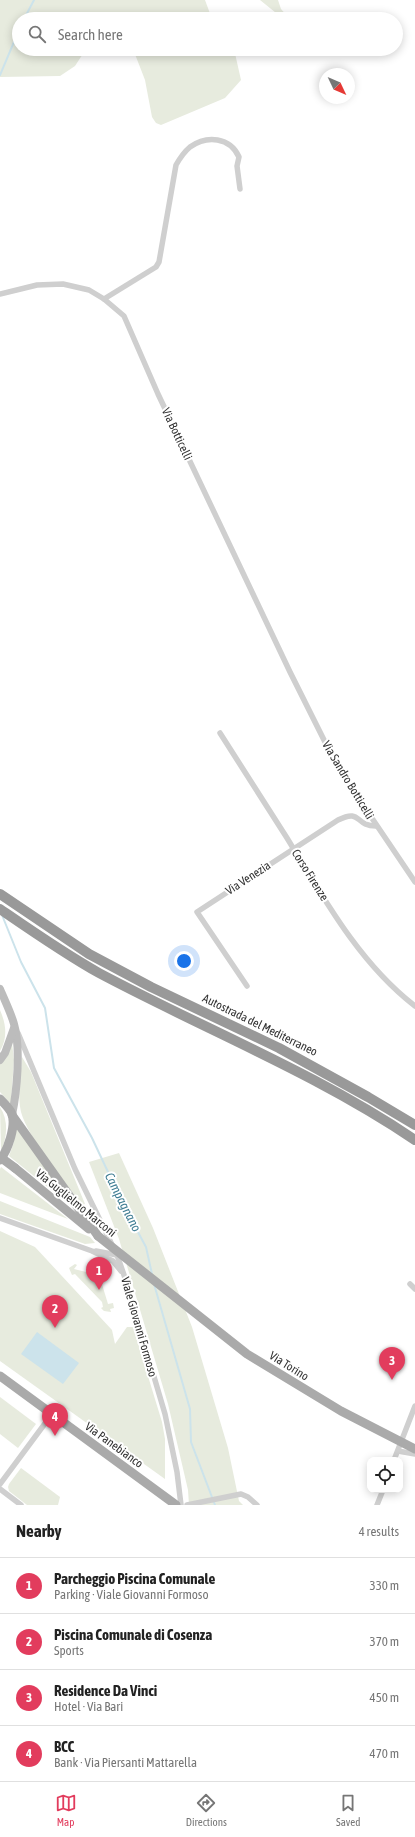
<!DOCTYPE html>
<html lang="en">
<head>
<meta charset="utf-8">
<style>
  :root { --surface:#fff; --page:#f2f2f2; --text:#222; --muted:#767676; --line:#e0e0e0; --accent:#e23c5d }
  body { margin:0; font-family:"Asap Condensed",sans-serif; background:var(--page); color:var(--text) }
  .controls { position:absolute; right:12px; bottom:12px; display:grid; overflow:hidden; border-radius:8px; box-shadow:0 2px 10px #0003 }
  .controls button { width:36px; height:36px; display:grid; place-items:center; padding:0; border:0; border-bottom:1px solid var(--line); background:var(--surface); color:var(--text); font:20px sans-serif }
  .compass { position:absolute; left:319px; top:68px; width:36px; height:36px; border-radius:50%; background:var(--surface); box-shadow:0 2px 10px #0003; rotate:134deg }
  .you { position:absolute; left:184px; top:961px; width:14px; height:14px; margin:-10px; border:3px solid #fff; border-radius:50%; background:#1a73e8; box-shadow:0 0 0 6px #1a73e833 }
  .badge { display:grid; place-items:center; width:26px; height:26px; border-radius:50%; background:var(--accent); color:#fff; font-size:13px; font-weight:700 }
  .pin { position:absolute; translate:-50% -33px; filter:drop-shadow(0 1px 2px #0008) }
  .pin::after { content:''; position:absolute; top:21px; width:14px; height:12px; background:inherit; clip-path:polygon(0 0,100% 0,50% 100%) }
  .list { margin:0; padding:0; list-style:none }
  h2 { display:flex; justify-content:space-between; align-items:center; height:52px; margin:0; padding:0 16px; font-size:17px }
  h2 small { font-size:13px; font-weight:400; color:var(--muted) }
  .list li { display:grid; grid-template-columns:26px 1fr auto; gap:12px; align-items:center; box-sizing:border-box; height:56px; padding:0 16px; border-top:1px solid var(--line) }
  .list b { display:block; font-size:15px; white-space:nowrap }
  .list p { margin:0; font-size:13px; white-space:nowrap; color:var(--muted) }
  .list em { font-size:13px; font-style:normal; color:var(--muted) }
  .icon { flex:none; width:22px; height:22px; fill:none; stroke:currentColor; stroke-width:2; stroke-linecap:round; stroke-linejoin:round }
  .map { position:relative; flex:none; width:415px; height:1505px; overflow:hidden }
  .search { position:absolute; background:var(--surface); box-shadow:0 2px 10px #0003; left:12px; right:12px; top:12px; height:44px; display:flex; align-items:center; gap:10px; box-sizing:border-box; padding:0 14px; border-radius:22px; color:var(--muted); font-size:15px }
  .sheet { height:276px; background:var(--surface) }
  nav { display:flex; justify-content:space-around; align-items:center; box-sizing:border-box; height:56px; border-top:1px solid var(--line); background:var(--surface); font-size:11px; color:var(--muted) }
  nav a { display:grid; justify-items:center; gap:2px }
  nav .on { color:var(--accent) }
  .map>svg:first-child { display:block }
  .green { fill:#e7ebde }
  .water { fill:#cce3eb }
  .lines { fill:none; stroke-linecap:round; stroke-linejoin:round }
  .stream { stroke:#cce3eb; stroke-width:2 }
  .street { stroke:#cfcfcf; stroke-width:5.5 }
  .secondary { stroke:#bcbcbc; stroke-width:8 }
  .primary { stroke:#aaa; stroke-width:9 }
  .highway { stroke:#999; stroke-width:10 }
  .primary-bridge { stroke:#aaa; stroke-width:9 }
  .labels { text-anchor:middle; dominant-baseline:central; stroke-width:4; stroke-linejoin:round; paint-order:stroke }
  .street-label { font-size:12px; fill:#323232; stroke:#fff }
  .water-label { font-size:13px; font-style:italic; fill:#417e94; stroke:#fff }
</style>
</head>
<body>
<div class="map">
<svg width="415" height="1505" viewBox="0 0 415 1505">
  <rect width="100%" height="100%" fill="#fff"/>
  <!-- green -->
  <g class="green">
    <polygon points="0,0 205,0 212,19 19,19 19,49 86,49 75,66 60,76 0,77"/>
    <polygon points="260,0 278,0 281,9 289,18 281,17"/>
    <polygon points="133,49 234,49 241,80 225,98 161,125 156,123 152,117 145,80"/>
    <path d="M0,1010c6,14 8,27 0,41z"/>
    <polygon points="12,1043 14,1060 11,1104 0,1092 0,1064 7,1056"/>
    <path d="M22,1057l9,15 54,132 -3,1c-17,-23 -54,-67 -61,-93 -4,-17 0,-37 1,-55z"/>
    <path d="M0,1107c9,14 7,30 1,44z"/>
    <polygon points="17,1127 76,1210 9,1156 13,1145"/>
    <polygon points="119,1153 153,1228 192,1327 228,1448 239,1501 243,1505 189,1505 188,1490 168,1404 119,1239 89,1162"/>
    <polygon points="1,1167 68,1219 0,1193 0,1169"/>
    <polygon points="0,1201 90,1237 95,1243 85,1244 0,1214"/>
    <polygon points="0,1231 35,1247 112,1330 115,1344 127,1327 133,1327 162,1422 165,1439 165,1479 0,1361"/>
    <polygon points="75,1264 77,1265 74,1269 98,1275 102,1274 106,1275 106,1281 101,1281 108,1304 113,1303 114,1308 110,1309 111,1312 104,1311 101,1308 103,1307 102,1302 75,1274 72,1275 69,1268"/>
    <polygon points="0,1397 36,1424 18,1448 0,1434"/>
    <polygon points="21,1468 60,1497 58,1505 27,1505 9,1491 8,1487 9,1484"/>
  </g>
  <!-- water -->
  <polygon class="water" points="37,1332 79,1363 63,1384 21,1354"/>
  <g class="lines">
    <!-- stream -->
    <g class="stream">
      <polyline points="24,19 34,0"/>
      <polyline points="0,75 19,30"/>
      <polyline points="2,915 21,962 45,1008 54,1068 92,1138 125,1208 146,1247 152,1274"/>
      <polyline points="154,1284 190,1409 191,1442 215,1505"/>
    </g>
    <!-- street -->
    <g class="street">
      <polyline points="0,294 37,285 63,284 89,290 104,299 124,316 158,394 290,672 330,752 359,799 415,882"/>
      <path d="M104,299l52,-32 3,-5 17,-97c4,-7 8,-13 14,-18 17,-12 40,-10 49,10l-2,9 3,23"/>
      <path d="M220,733c22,35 45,70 67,105 36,59 72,125 128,168"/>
      <path d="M247,986l-50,-74 141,-92c24,-12 16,6 38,6"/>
      <polyline points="18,1033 75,1169 117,1255 124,1275 165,1414 177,1472 181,1505"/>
      <polyline points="0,1218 92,1251 113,1261 121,1271"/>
      <polyline points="96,1251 117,1255"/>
      <polyline points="410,1284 415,1289"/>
      <polyline points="398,1451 415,1454"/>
      <polyline points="394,1460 415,1406"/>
      <polyline points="0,1484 52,1414"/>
      <polyline points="0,1489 21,1505"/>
      <polyline points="187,1505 241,1494 248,1497 257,1505"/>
      <polyline points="377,1505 383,1490"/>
    </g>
    <!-- secondary -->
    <g class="secondary">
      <path d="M0,989c5,12 11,24 14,35 7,24 3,67 -2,91"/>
      <polyline points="0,1060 5,1053 14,1028"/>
    </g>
    <!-- primary -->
    <g class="primary">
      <path d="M0,1099c4,4 10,10 12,15 4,12 -4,36 -12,46"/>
      <polyline points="12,1115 98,1236"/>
      <polyline points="15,1168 89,1229"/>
      <polyline points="0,1376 176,1505"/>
    </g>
    <!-- highway -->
    <g class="highway">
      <polyline points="0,894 89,954 151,987 279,1048 368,1097 415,1125"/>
      <path d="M0,909c32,22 65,45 99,64 105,56 217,100 316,167"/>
    </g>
    <!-- primary-bridge -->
    <g class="primary-bridge">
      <polyline points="0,1157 15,1168"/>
      <polyline points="98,1236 247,1354 341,1411 415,1449"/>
    </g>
  </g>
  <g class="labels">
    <!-- street labels -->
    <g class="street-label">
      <text transform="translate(177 434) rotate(65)">Via Botticelli</text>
      <text transform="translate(348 780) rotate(59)">Via Sandro Botticelli</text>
      <text transform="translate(310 875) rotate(58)">Corso Firenze</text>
      <text transform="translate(248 878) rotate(-33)">Via Venezia</text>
      <text transform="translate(260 1025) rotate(26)">Autostrada del Mediterraneo</text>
      <text transform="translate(76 1203) rotate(39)">Via Guglielmo Marconi</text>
      <text transform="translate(139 1327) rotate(74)">Viale Giovanni Formoso</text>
      <text transform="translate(289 1366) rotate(32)">Via Torino</text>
      <text transform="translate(114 1445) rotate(36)">Via Panebianco</text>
    </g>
    <!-- water labels -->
    <g class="water-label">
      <text transform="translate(123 1202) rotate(63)">Campagnano</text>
    </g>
  </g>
</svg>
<div class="controls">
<button><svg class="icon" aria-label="locate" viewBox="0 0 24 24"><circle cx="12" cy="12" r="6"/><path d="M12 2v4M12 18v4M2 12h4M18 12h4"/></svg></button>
</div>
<svg class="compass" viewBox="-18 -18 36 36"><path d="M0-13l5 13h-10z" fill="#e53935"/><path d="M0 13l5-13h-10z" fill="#767676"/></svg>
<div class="you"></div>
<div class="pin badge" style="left:99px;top:1290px">1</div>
<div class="pin badge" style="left:55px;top:1328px">2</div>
<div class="pin badge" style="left:392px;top:1380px">3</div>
<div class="pin badge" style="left:55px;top:1436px">4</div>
<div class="search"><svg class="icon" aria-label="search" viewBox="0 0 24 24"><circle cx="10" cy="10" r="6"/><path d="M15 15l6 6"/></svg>Search here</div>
</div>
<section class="sheet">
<h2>Nearby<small>4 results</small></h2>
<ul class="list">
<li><span class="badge">1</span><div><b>Parcheggio Piscina Comunale</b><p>Parking · Viale Giovanni Formoso</p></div><em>330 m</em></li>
<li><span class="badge">2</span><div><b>Piscina Comunale di Cosenza</b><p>Sports</p></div><em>370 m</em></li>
<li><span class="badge">3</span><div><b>Residence Da Vinci</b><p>Hotel · Via Bari</p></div><em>450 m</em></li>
<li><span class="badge">4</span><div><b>BCC</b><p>Bank · Via Piersanti Mattarella</p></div><em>470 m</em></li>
</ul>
</section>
<nav>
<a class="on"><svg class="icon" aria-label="map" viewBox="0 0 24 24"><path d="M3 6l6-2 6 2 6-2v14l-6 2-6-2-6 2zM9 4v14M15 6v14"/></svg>Map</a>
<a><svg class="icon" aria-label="directions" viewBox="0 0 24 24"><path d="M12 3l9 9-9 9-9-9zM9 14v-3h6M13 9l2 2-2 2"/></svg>Directions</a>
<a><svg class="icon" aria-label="saved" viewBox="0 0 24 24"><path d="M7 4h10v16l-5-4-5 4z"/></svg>Saved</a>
</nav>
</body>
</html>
